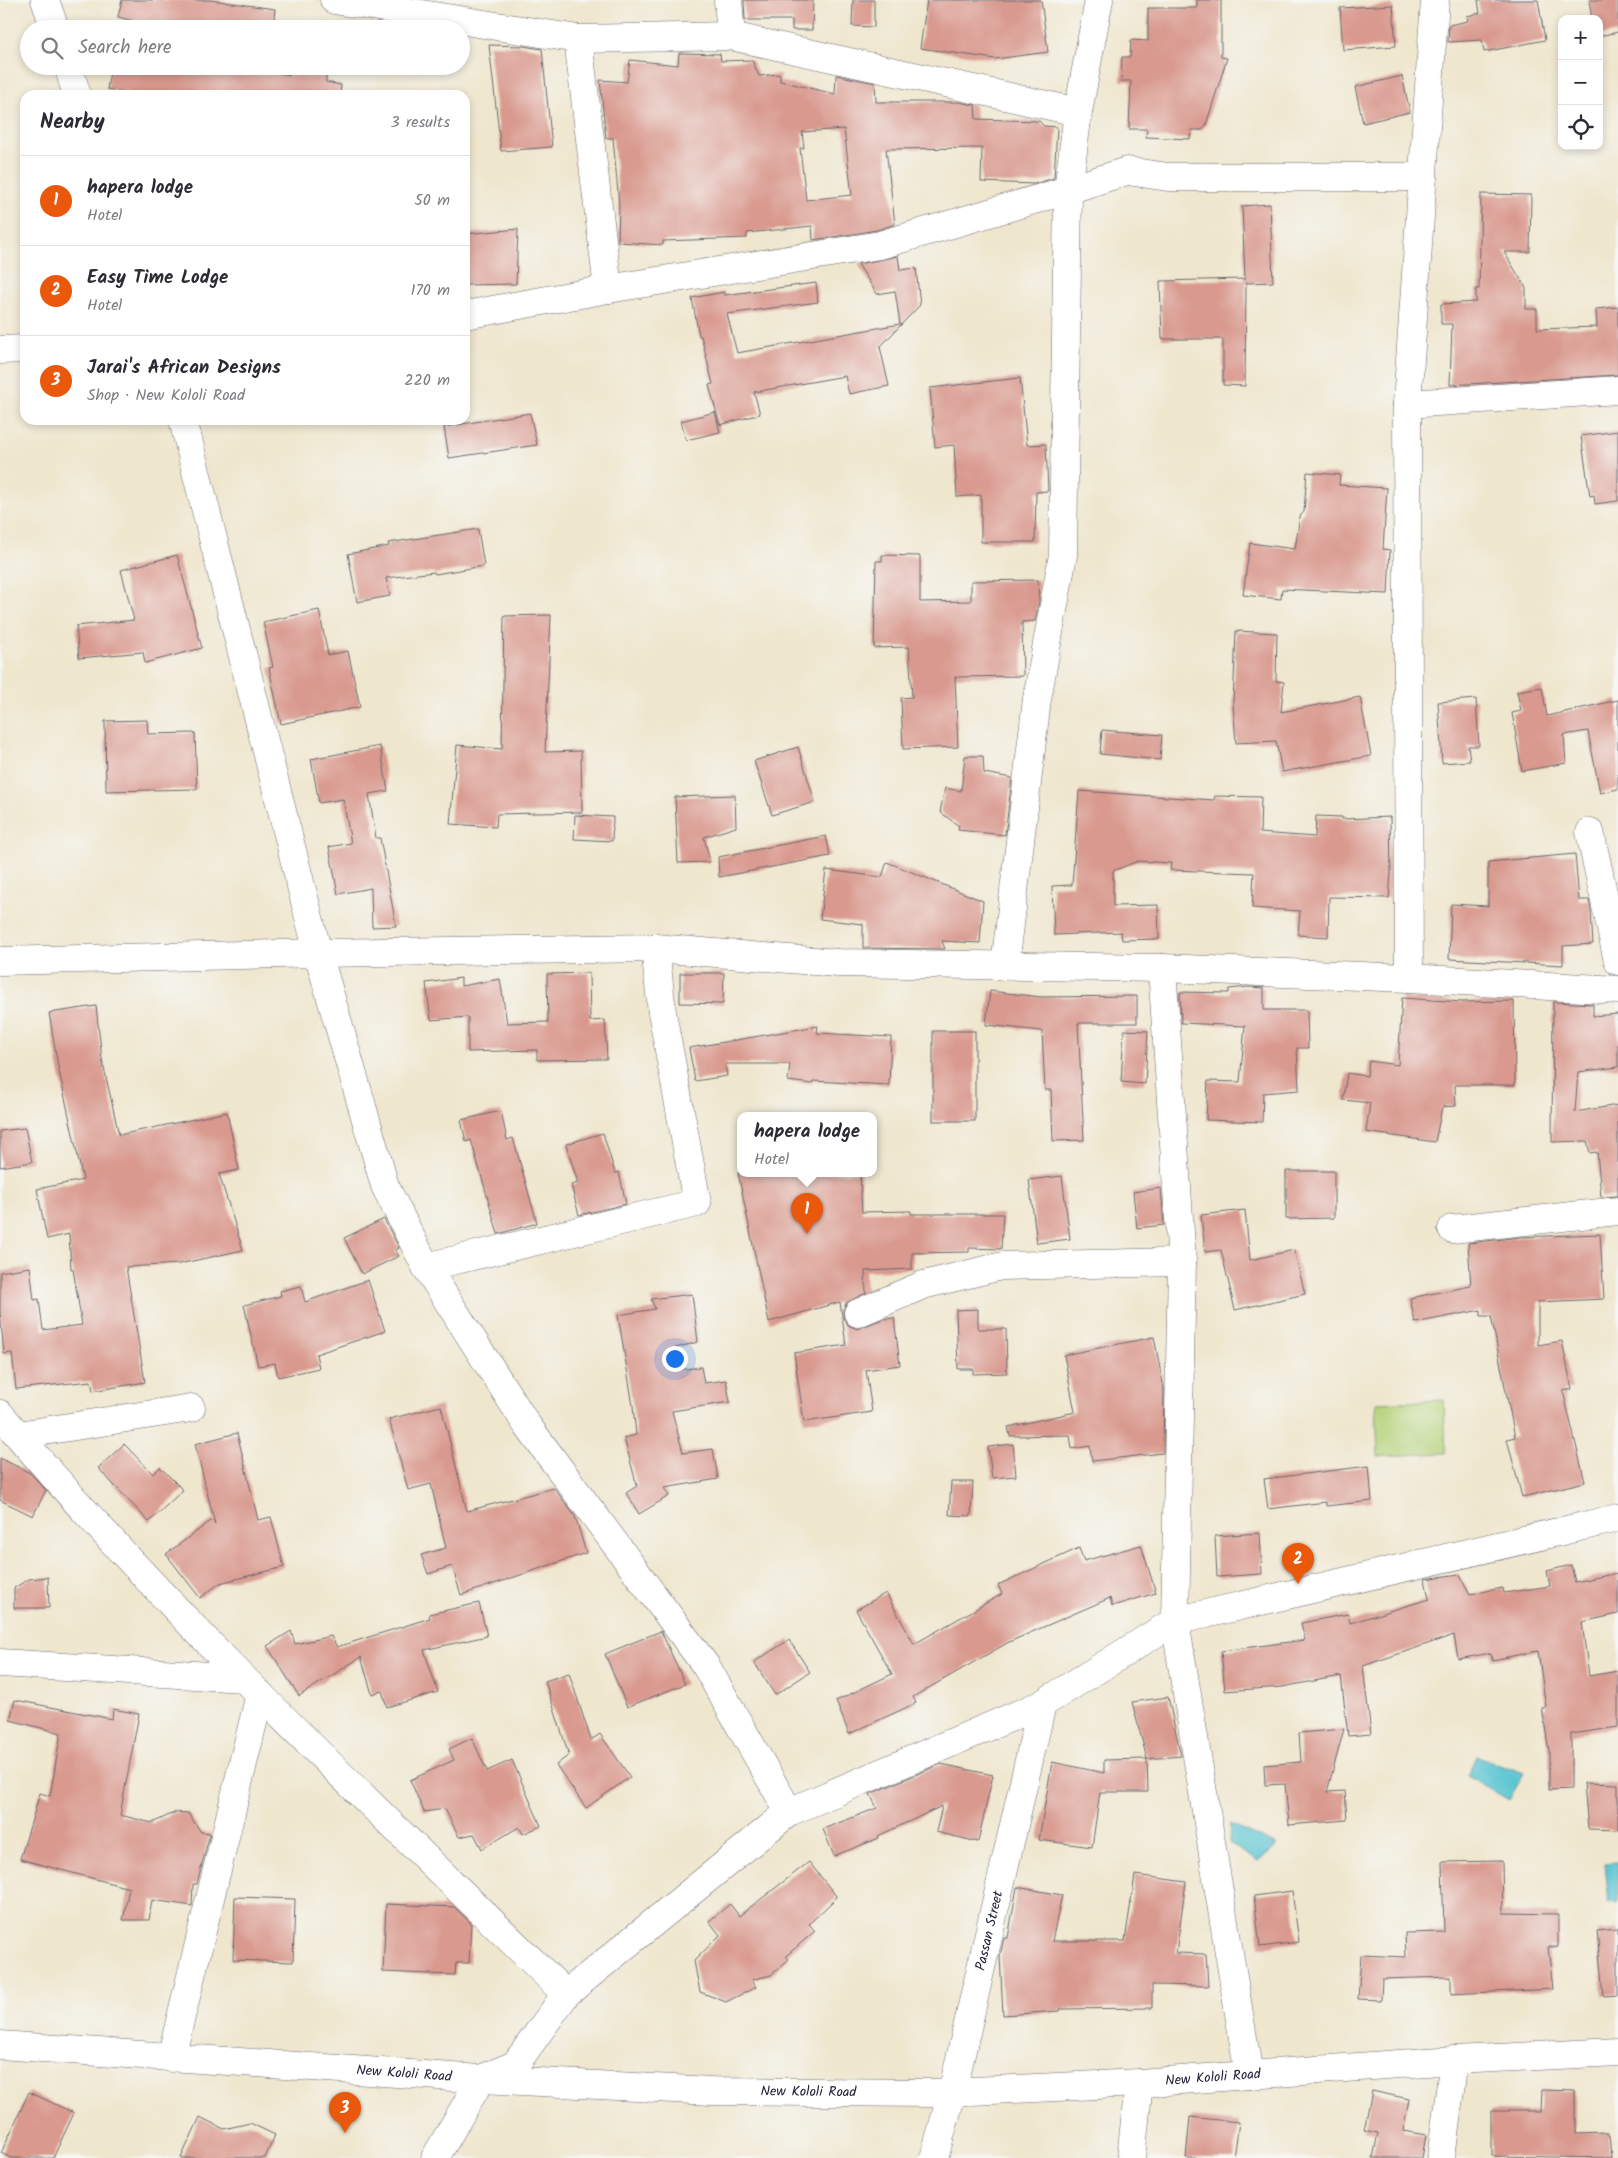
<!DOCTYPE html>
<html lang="en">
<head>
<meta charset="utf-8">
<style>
  :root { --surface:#fff; --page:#f7f7f7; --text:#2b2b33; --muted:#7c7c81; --line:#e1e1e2; --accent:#ea580c }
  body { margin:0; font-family:Kalam,sans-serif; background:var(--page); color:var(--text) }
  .controls { position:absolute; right:15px; top:15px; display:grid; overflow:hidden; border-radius:10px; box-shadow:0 2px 8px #0003 }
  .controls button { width:45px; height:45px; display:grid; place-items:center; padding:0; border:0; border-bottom:1px solid var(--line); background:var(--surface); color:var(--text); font:25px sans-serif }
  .you { position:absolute; left:674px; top:1358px; width:18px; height:18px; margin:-12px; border:4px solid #fff; border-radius:50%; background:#1a73e8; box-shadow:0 0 0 8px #1a73e833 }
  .badge { display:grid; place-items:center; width:32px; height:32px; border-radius:50%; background:var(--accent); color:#fff; font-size:16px; font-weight:700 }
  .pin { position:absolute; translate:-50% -41px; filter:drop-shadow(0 1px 2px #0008) }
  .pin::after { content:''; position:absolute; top:26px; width:18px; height:15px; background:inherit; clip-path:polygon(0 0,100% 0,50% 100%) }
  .popup { position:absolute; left:737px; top:1112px; width:140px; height:65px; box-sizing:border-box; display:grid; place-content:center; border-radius:10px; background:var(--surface); filter:drop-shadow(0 1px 4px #0005); font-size:16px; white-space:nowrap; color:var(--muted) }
  .popup b { font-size:19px; color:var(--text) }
  .popup::after { content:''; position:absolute; left:50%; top:100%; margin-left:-10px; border:10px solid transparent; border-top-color:var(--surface) }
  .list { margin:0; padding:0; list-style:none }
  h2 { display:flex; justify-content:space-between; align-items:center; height:65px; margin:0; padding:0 20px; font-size:21px }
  h2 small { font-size:16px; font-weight:400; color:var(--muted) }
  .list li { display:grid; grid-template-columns:32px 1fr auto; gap:15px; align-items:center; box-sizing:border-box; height:90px; padding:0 20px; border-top:1px solid var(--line) }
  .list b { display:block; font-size:19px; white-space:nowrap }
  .list p { margin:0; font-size:16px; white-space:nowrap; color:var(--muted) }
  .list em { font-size:16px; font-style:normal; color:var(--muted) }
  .icon { flex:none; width:28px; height:28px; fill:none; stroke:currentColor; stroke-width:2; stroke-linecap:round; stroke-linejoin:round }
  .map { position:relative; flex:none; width:1618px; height:2158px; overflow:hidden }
  .search { position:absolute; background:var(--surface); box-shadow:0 2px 8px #0003; left:20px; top:20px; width:450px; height:55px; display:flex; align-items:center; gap:12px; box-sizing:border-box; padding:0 18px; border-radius:28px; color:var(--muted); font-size:19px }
  .panel { position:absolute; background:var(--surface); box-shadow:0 2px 8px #0003; left:20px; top:90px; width:450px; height:335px; border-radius:15px }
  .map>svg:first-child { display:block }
  .green { fill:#b5d37a; stroke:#6c7a5a }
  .water { fill:#59c5d1; stroke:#3e7486 }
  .building { fill:#d9998e; fill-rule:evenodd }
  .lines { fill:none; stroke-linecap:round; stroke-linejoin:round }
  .minor-casing { stroke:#6a676e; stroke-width:29 }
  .tertiary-casing { stroke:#6a676e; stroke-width:29 }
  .minor { stroke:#fff; stroke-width:28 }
  .tertiary { stroke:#fff; stroke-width:28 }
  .labels { text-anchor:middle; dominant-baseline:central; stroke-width:4; stroke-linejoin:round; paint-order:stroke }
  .street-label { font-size:14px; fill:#22223b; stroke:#f6f6f2 }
</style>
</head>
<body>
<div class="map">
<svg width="1618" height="2158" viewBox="0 0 1618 2158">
  <rect width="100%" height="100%" fill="#f6f6f2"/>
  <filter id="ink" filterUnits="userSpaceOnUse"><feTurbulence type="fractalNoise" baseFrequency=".02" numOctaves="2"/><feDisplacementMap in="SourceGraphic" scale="10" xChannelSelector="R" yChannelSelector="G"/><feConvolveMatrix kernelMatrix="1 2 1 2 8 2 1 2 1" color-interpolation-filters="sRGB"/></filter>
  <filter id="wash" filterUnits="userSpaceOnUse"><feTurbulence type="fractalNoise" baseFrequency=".0096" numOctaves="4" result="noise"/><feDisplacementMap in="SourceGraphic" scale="20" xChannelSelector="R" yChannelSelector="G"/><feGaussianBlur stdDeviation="1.12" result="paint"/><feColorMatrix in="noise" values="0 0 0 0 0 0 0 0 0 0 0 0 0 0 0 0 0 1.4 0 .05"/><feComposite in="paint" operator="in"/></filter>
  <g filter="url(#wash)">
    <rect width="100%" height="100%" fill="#efe6ce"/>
    <!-- green -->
    <polygon class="green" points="1444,1400 1446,1453 1378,1456 1376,1403"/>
    <!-- water -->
    <g class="water">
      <polygon points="1477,1756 1524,1773 1509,1800 1468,1776"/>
      <polygon points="1230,1824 1277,1845 1258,1862 1229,1843"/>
      <polygon points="1618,1862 1618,1902 1609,1903 1605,1863"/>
    </g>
    <g id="blocks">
      <!-- building -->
      <g class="building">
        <polygon points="122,0 211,0 275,9 273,29 164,29 118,17"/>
        <polygon points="744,0 813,0 812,30 792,30 792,20 745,20"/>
        <polygon points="853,0 874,0 874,27 852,26"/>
        <polygon points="927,0 1041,0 1048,52 995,59 920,48"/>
        <polygon points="1197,0 1221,0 1221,57 1227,58 1206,125 1202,130 1191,130 1190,139 1146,137 1147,129 1129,129 1131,81 1121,81 1122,57 1130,57 1131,40 1148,41 1148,8 1197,8"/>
        <polygon points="1478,0 1538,0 1545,40 1484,52 1482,40 1448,42 1449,25 1468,21 1467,16 1480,13"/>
        <polygon points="1589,0 1618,0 1618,32 1599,36 1599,19 1592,19"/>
        <polygon points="1393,5 1396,46 1343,50 1340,8"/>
        <polygon points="489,45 523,46 542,49 552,147 501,151"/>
        <path d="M679,53l41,1 1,7 31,-1 7,16 21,-2v7l55,13 1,-19 39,8 1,19h82l17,3 1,14 63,2 5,5 13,1 -3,51 -20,6 -53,-2 1,-34 -96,1 9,75 -18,6 -64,10 -1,-14 -65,7v5l-84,3v4l-45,-3 1,-38 -6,-66h-7l-6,-58 27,2 3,-22 48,5zM844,129l8,66 -46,5 -6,-52h4l-2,-16z"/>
        <polygon points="111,66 244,66 290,75 290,70 326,71 326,82 341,85 340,95 139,95 107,89"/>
        <polygon points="1402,76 1410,112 1363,123 1355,87"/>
        <polygon points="1481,194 1531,195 1530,252 1504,252 1526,288 1526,309 1537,309 1537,329 1597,327 1596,309 1618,307 1618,375 1450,385 1452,324 1441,324 1441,304 1476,302 1476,289 1479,289"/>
        <polygon points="1270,204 1273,282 1246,283 1245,386 1223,385 1223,339 1162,339 1160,281 1245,279 1242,206"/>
        <polygon points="518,229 516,284 465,285 465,234"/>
        <polygon points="898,256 900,270 916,268 920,305 880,347 889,386 849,394 845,376 754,392 760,414 720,425 709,385 713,384 701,336 699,336 692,298 724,292 724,295 816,283 818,302 727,314 737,353 900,324 895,291 877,294 858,264"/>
        <polygon points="1020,378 1027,445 1046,444 1048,491 1036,492 1035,542 981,542 981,495 957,497 954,445 935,447 930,388"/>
        <polygon points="715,412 720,432 686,440 681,421"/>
        <polygon points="530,413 537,445 449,458 444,427"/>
        <polygon points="1618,431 1618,501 1595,504 1594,495 1590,496 1581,436"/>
        <polygon points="1307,472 1340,475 1339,485 1387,488 1383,549 1390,550 1388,594 1282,589 1281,599 1243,595 1250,543 1295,549 1300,516 1304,512"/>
        <polygon points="478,529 484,566 435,574 434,572 386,578 390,596 357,602 348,554 389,546 388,543"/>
        <polygon points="177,555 202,648 145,663 143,652 79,658 76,626 134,620 121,570"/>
        <polygon points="882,555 920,556 920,602 971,601 971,581 1038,580 1039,601 1035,621 1022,622 1023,676 955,677 958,747 903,749 901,698 912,697 909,647 874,648 876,561 882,561"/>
        <polygon points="319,610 328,655 348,651 360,707 281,724 269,668 273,667 263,622"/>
        <polygon points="551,615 545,752 581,751 582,812 497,814 496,827 450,824 457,745 502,749 504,616"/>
        <polygon points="1236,631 1277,633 1276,681 1284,682 1281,712 1360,697 1371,756 1282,772 1276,741 1236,743 1233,704"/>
        <polygon points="1542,687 1547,716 1618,700 1618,789 1600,793 1588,731 1564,735 1566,763 1522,771 1512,713 1521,711 1517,691"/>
        <polygon points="1476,699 1479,746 1468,746 1470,761 1442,763 1438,702"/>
        <polygon points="147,720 148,734 195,733 197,789 106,791 105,721"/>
        <polygon points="1102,730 1162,735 1160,760 1100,754"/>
        <polygon points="380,746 388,791 369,794 376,838 380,838 396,926 372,927 371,888 338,894 329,847 351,843 343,799 319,803 311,759"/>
        <polygon points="798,747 815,802 772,815 754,761"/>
        <polygon points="965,756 983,756 984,773 1012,778 1005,835 958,830 959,826 940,812 945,788 961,791"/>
        <polygon points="1079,791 1214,800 1215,796 1261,797 1260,833 1315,837 1316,816 1342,817 1342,819 1390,817 1391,873 1389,898 1329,897 1328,937 1298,935 1300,911 1252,908 1254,873 1170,870 1171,863 1138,861 1113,871 1113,906 1158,905 1159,939 1122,940 1121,932 1054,935 1052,886 1072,885"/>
        <polygon points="735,795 736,827 704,837 710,862 678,863 675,797"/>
        <polygon points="575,815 613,817 612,841 574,839"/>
        <polygon points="826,836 830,856 719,877 718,857"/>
        <polygon points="1575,854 1579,900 1589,900 1591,912 1593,944 1563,946 1563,965 1449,959 1451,904 1488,906 1488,862"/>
        <polygon points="887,862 983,901 980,943 942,941 945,949 863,948 863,924 820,919 826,870 882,877"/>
        <polygon points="589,973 590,1021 605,1020 607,1059 537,1060 537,1050 468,1052 468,1017 431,1020 426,983 461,978 461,986 500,979 507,1023 548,1022 547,974"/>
        <polygon points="680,973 724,973 723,1004 680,1003"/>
        <polygon points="1248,987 1264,988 1264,1010 1307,1010 1308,1048 1297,1048 1299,1090 1263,1093 1262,1122 1206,1120 1208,1081 1240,1082 1245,1026 1181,1023 1180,992 1229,993 1229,989"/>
        <polygon points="990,991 1041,997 1137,996 1137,1023 1078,1023 1084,1140 1053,1141 1051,1090 1045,1090 1042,1031 986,1025"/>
        <polygon points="1402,998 1462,1002 1514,1001 1515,1085 1455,1085 1456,1106 1442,1107 1435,1142 1366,1132 1370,1103 1343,1100 1347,1073 1367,1076 1369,1061 1398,1065"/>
        <polygon points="1553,1002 1593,1004 1593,1016 1618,1014 1618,1067 1578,1072 1575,1112 1618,1105 1618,1196 1601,1197 1597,1152 1590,1153 1587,1141 1552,1142"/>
        <polygon points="96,1006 102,1059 119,1135 227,1112 239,1170 219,1174 243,1250 179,1264 126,1267 145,1382 93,1391 91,1381 16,1389 12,1353 4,1354 0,1313 0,1272 30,1267 34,1300 39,1299 43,1330 82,1325 73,1269 71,1269 69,1234 47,1239 37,1189 83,1180 58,1066 49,1013"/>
        <polygon points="818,1026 817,1033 891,1037 889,1085 813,1081 812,1084 788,1081 790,1064 725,1064 727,1076 695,1081 689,1048"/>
        <polygon points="1124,1030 1148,1031 1145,1084 1121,1082"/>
        <rect x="933" y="1031" width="42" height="90"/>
        <polygon points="501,1111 507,1140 513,1138 537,1223 498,1234 471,1140 466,1142 461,1120"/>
        <polygon points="25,1128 32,1162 0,1167 0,1131"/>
        <polygon points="603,1133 615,1173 619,1172 626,1204 579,1215 571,1185 578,1183 566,1144"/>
        <polygon points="1286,1171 1334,1171 1334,1218 1286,1219"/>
        <polygon points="738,1173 860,1173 862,1212 911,1211 911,1214 1003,1214 1001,1249 969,1248 969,1252 912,1253 912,1269 865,1271 866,1293 846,1303 843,1311 844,1319 848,1325 857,1329 883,1319 894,1318 900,1365 866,1370 872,1412 804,1422 794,1353 846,1345 840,1302 769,1322"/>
        <polygon points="1062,1176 1070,1239 1037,1243 1029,1180"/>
        <polygon points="1161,1188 1164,1225 1137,1228 1133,1192"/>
        <polygon points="1245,1210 1250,1260 1294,1250 1305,1294 1235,1310 1221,1250 1205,1252 1201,1215"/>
        <polygon points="384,1219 399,1248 395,1250 399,1256 362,1274 344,1238"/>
        <polygon points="1600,1234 1604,1299 1538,1302 1538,1345 1562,1341 1572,1389 1563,1391 1585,1482 1522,1497 1507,1439 1515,1437 1491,1316 1481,1316 1481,1310 1415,1323 1410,1298 1471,1286 1468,1243 1520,1237"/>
        <polygon points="368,1280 385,1331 316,1354 319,1368 278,1377 275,1363 258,1366 244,1305 281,1296 280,1291 301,1286 305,1302"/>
        <polygon points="692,1294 698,1342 672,1349 677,1370 701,1367 704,1383 726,1380 730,1402 672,1411 683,1453 713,1449 718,1479 664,1488 669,1496 639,1514 626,1493 637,1486 624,1438 636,1435 633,1406 618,1315 655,1309 651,1299"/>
        <polygon points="978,1309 978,1329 1006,1329 1007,1373 973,1374 973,1369 958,1369 956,1310"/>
        <polygon points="1154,1337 1164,1389 1163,1453 1092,1461 1090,1446 1072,1449 1070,1435 1010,1436 1008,1427 1075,1412 1064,1355"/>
        <polygon points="441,1406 467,1511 554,1488 575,1516 586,1553 461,1595 452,1566 428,1574 421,1555 446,1548 431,1484 408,1490 389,1419"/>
        <polygon points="237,1433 258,1520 271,1517 284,1567 220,1583 200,1598 166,1554 212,1520 215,1524 195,1444"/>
        <polygon points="124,1444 153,1474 160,1467 183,1490 149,1522 98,1468"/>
        <polygon points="1013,1444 1016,1476 992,1478 988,1447"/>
        <polygon points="0,1458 30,1473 46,1490 33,1516 0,1500"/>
        <polygon points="1369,1466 1372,1501 1326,1506 1326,1502 1268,1509 1264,1479"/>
        <polygon points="951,1482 973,1482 971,1516 949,1515"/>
        <polygon points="1260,1533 1262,1574 1217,1577 1215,1536"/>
        <polygon points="1141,1545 1156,1593 1112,1606 1110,1598 1009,1642 913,1697 916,1703 849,1734 836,1701 892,1674 856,1610 886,1593 914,1644 1002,1594 998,1585 1079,1548 1084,1561"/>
        <polygon points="1571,1565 1575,1582 1618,1573 1618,1614 1582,1622 1589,1676 1618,1671 1618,1727 1571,1734 1571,1789 1549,1790 1549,1751 1542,1708 1546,1707 1538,1651 1492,1660 1491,1653 1458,1659 1454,1635 1363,1666 1371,1734 1348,1736 1341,1676 1282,1687 1225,1691 1221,1651 1305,1640 1301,1623 1348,1614 1350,1623 1429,1599 1425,1579 1459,1574 1470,1594 1503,1588 1504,1593 1550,1586 1547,1571"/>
        <polygon points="48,1577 49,1608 14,1608 14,1588 29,1579"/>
        <polygon points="479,1603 487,1636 424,1650 438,1692 387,1707 382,1691 372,1694 361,1657 299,1696 267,1646 291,1631 295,1644 331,1636 337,1647 430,1618 429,1614"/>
        <polygon points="661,1631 685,1684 627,1707 605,1654"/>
        <polygon points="789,1640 810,1672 775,1695 754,1662"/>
        <polygon points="569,1673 591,1740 600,1734 630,1777 586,1808 556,1765 569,1755 545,1681"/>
        <polygon points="1168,1697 1181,1756 1147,1759 1132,1702"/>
        <polygon points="15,1700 112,1719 113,1709 139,1714 120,1815 152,1823 176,1812 188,1813 201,1832 210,1833 197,1884 193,1884 192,1906 152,1900 149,1920 123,1920 129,1888 20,1859 40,1793 50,1796 61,1733 10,1720"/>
        <polygon points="1344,1729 1327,1792 1345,1791 1347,1820 1289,1825 1285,1784 1265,1785 1264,1765 1301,1762 1299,1733"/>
        <polygon points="472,1738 487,1771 512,1760 541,1826 523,1834 519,1827 482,1849 474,1834 459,1837 445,1809 424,1812 410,1780 454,1760 449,1749"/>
        <polygon points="1147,1759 1148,1792 1100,1792 1092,1847 1039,1840 1052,1762 1104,1773 1104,1760"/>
        <polygon points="941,1764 993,1775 978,1842 936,1832 942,1806 878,1836 879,1838 834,1856 823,1829 877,1808 870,1794"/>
        <polygon points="1584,1783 1618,1784 1618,1830 1588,1829"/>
        <polygon points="1502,1861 1503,1913 1558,1914 1558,1947 1548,1947 1553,1989 1451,1994 1451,1977 1382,1979 1381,2000 1358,1999 1361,1955 1406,1957 1405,1933 1444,1932 1442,1862"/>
        <polygon points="809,1862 837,1897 809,1924 815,1931 786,1956 789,1959 771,1975 752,1980 756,1987 726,2002 700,1992 694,1961 720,1935 709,1921 730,1904 739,1916"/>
        <polygon points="1135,1875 1186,1882 1176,1953 1206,1954 1208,1986 1152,1985 1152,2008 1060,2009 1060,2011 1003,2015 1000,1956 1004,1938 1008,1938 1017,1887 1062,1895 1052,1941 1125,1941"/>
        <polygon points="1292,1891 1299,1942 1260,1947 1254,1896"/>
        <polygon points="235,1897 295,1899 293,1962 233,1960"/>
        <polygon points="386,1904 454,1907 471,1923 469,1963 456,1963 455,1975 383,1972"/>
        <polygon points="1618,1929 1618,1995 1603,1996 1597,1931"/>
        <polygon points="1541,2090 1575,2091 1575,2133 1609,2132 1611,2158 1491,2156 1491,2111 1540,2111"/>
        <polygon points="1372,2091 1409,2099 1403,2131 1426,2135 1422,2158 1373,2158 1378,2133 1364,2130"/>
        <polygon points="29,2092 74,2113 53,2158 11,2158 1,2153"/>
        <polygon points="200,2117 224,2129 250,2123 275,2135 265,2158 181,2158"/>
        <polygon points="1190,2117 1239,2122 1234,2158 1186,2158"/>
      </g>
    </g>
  </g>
  <g filter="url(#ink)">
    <use href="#blocks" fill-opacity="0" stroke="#6a676e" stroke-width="1"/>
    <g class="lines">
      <defs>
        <g id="minor">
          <polyline points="45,0 55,29"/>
          <polyline points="334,0 578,39 731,36 1078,112"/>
          <polyline points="728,0 731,36"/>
          <polyline points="578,39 608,289"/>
          <polyline points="68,66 77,95"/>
          <polyline points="465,315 608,289 880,245 1068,190 1127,171 1168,177 1423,177"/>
          <polyline points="0,350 25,349"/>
          <polyline points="1407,404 1618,390"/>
          <polyline points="183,420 318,953 385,1186 426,1267 527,1425 706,1666 789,1812"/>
          <polyline points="1590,832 1618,961"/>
          <polyline points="0,961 318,953 655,948 838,963 1162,968 1409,978 1618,990"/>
          <polyline points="1005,966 1037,699 1063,555 1068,190 1078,112 1099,0"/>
          <polyline points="1162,968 1182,1262 1175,1621 1249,2075"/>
          <polyline points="1409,978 1407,404 1435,0"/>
          <polyline points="1452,1229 1618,1211"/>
          <polyline points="426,1267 697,1203 662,1012 655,948"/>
          <polyline points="858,1313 923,1285 1002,1266 1182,1262"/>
          <path d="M0,1414c174,207 373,391 566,580"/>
          <polyline points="18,1435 191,1408"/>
          <polyline points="0,1663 243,1678"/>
          <polyline points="171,2058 260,1694"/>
          <polyline points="435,2158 481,2079 515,2065 566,1994 789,1812 1042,1704 1175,1621 1618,1518"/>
          <path id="s1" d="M934,2158l18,-65 90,-389"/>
          <polyline points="1131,2158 1139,2083"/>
          <polyline points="1441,2158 1454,2060"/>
        </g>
        <g id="tertiary">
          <path id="s2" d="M0,2045l481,34 231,12 218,2 209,-10 315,-23 164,-8"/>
        </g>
      </defs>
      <!-- minor casing -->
      <use href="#minor" class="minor-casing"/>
      <!-- tertiary casing -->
      <use href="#tertiary" class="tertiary-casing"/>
      <!-- minor -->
      <use href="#minor" class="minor"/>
      <!-- tertiary -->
      <use href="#tertiary" class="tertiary"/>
    </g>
  </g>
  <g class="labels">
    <!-- street labels -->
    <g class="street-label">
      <text stroke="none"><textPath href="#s1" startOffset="234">Passan Street</textPath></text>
      <text stroke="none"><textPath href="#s2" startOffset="405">New Kololi Road</textPath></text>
      <text stroke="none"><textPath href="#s2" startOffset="1215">New Kololi Road</textPath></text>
      <text stroke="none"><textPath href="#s2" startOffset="810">New Kololi Road</textPath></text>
    </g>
  </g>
</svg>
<div class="controls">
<button>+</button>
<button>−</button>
<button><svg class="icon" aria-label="locate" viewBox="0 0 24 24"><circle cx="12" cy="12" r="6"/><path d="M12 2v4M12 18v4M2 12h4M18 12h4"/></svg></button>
</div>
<div class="you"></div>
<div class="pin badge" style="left:807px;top:1234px">1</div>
<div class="popup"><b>hapera lodge</b>Hotel</div>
<div class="pin badge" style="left:1298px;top:1584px">2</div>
<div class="pin badge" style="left:345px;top:2133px">3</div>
<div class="search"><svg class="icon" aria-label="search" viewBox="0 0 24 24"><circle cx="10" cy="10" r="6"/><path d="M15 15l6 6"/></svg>Search here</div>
<section class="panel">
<h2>Nearby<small>3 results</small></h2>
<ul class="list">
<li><span class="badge">1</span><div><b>hapera lodge</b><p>Hotel</p></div><em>50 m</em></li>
<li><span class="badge">2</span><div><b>Easy Time Lodge</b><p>Hotel</p></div><em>170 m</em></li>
<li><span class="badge">3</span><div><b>Jarai's African Designs</b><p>Shop · New Kololi Road</p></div><em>220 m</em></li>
</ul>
</section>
</div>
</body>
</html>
